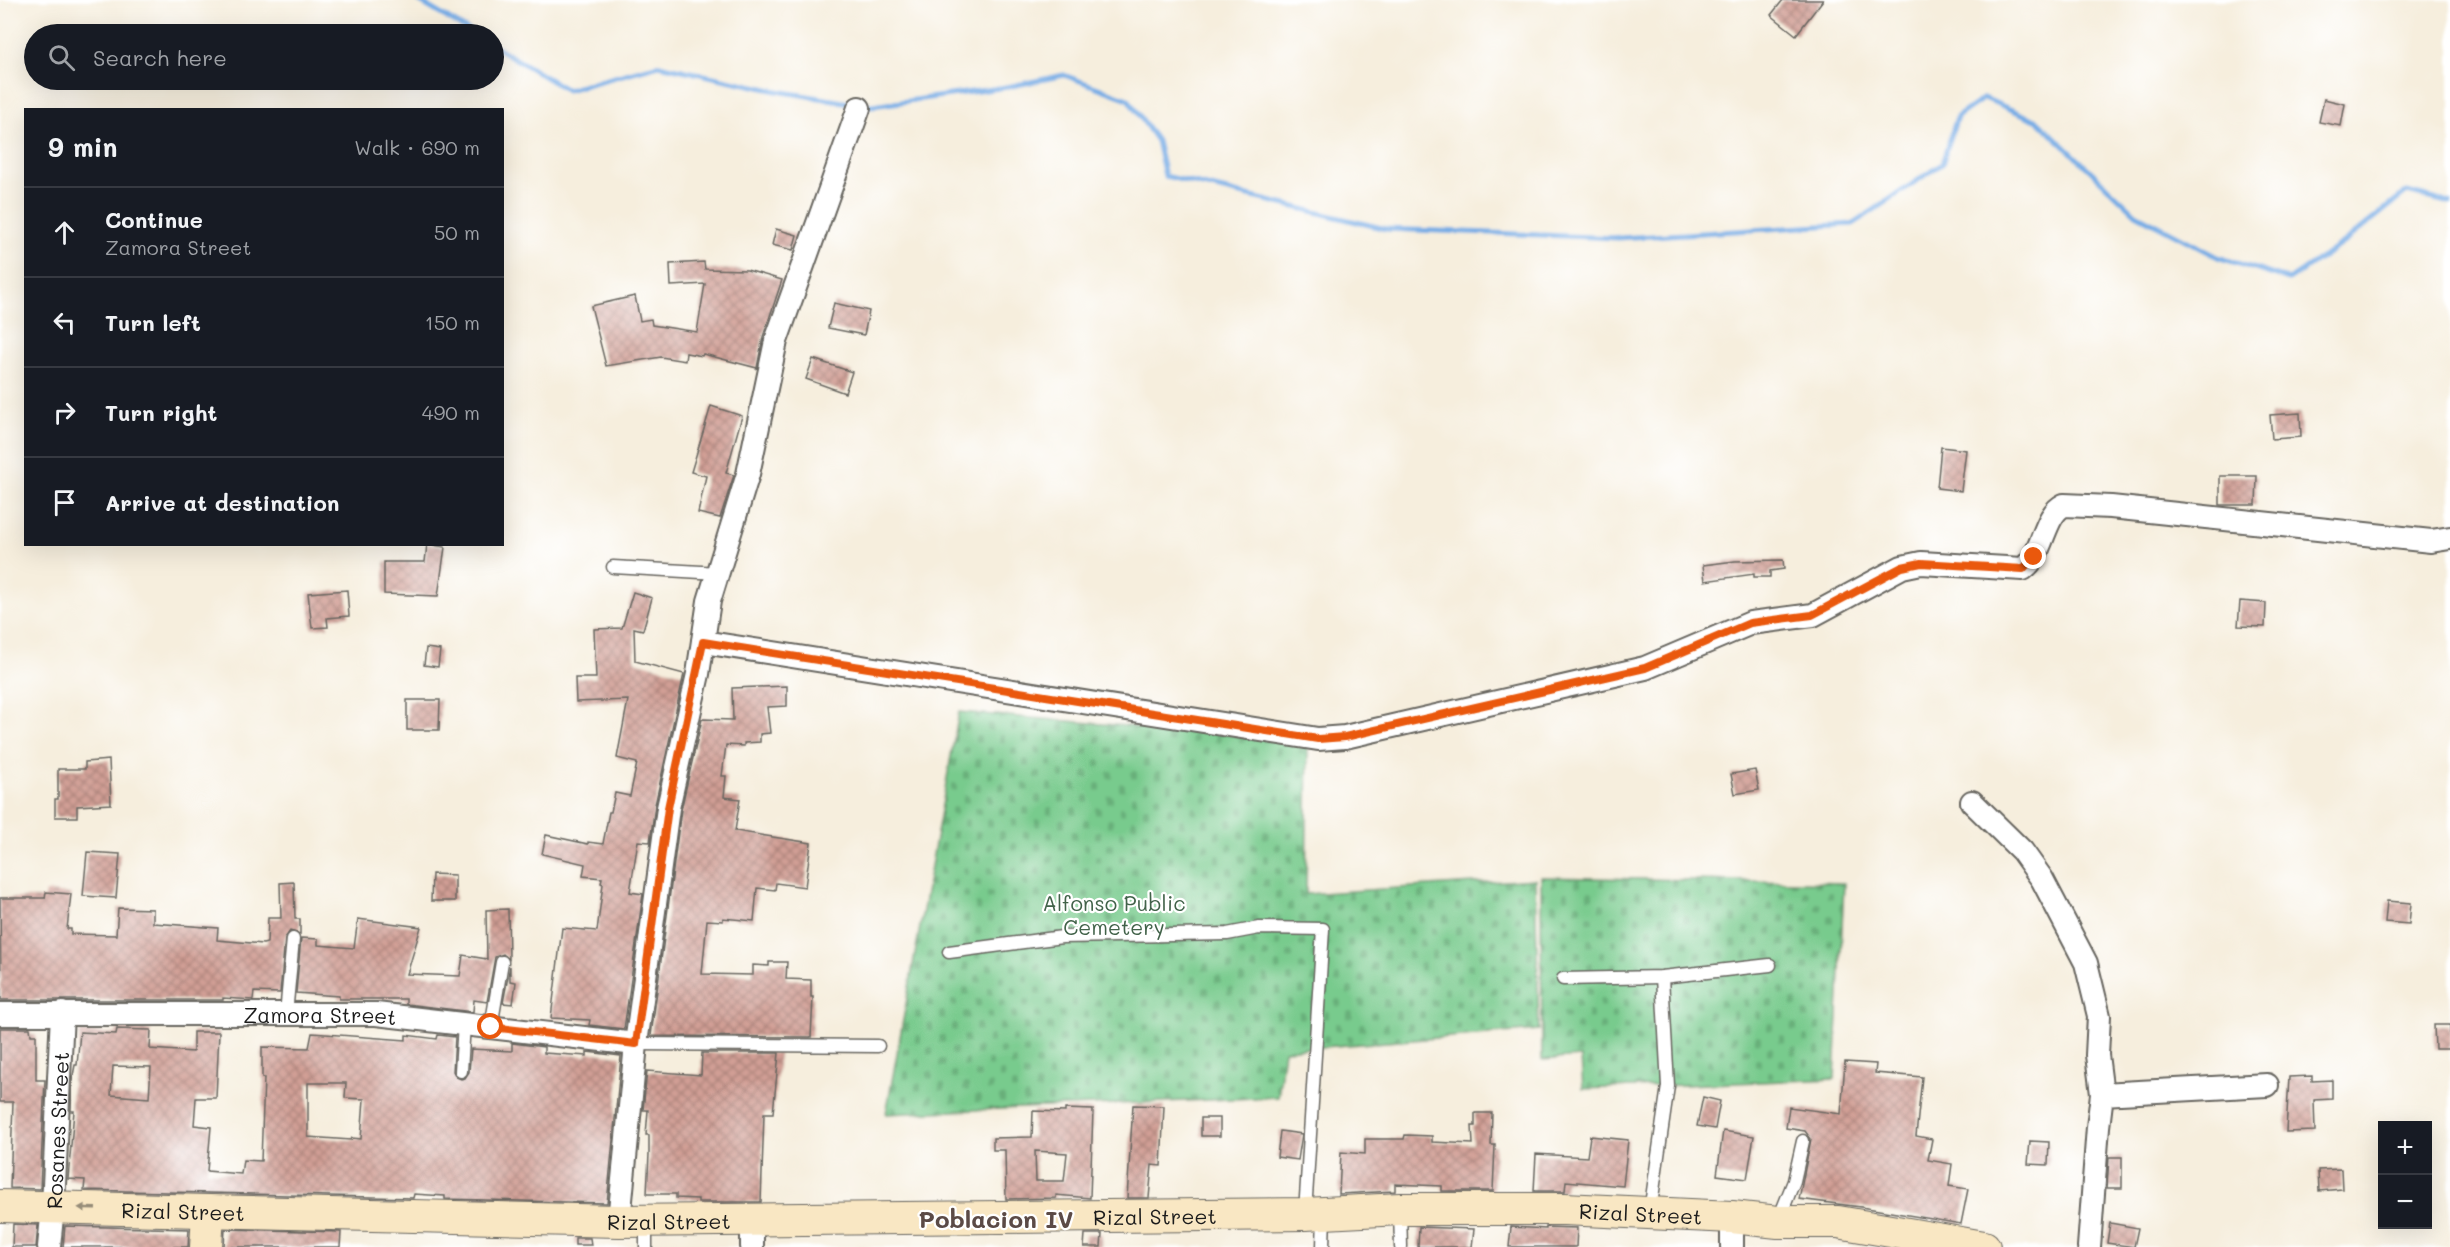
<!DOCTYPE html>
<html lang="en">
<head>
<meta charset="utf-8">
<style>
  :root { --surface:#171b24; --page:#242831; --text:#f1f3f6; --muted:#9ea1a6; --line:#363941 }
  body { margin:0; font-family:Mali,sans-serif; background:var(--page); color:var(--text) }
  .controls { position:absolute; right:18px; bottom:18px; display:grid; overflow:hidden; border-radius:0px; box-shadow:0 6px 24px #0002 }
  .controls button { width:54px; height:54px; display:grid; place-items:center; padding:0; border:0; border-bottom:2px solid var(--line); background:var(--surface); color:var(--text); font:30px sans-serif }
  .stop { position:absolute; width:18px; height:18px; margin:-14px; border:4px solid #ea580c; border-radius:50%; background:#fff }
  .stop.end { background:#ea580c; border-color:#fff; box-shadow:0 2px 6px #0008 }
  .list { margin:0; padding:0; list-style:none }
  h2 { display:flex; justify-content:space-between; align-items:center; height:78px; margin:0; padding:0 24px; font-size:26px }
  h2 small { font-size:20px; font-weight:400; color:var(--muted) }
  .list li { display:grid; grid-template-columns:39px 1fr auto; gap:18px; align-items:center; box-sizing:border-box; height:90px; padding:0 24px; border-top:2px solid var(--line) }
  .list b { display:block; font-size:22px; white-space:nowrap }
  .list p { margin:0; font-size:20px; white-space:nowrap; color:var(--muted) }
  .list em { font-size:20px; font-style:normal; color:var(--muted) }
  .icon { flex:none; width:33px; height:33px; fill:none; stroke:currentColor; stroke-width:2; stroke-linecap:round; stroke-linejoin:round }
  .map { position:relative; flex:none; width:2450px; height:1247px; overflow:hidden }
  .search { position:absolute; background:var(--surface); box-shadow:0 6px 24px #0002; left:24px; top:24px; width:480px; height:66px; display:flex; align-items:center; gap:15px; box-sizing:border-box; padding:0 21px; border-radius:33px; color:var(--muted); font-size:22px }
  .panel { position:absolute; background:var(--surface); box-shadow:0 6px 24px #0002; left:24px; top:108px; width:480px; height:438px; border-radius:0px }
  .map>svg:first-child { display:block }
  .cemetery { fill:url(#cemetery-stones); stroke:#4a7454; stroke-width:1.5 }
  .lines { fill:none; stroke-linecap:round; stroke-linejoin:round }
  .stream { stroke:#76ace5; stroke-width:5 }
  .building { fill:url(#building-cross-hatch); fill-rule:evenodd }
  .lane-casing { stroke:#686660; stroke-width:15 }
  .street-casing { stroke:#686660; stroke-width:26 }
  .secondary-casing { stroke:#686660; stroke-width:34 }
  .lane { stroke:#fff; stroke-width:12 }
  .street { stroke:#fff; stroke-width:22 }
  .secondary { stroke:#f9e7c3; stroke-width:32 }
  .oneway { fill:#968c78 }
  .route { stroke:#ea580c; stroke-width:8 }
  .labels { text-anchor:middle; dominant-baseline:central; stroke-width:4.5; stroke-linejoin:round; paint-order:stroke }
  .park-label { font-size:21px; fill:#416249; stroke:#fff }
  .street-label { font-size:21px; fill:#1c1c1c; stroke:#fff }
  .quarter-label { font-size:24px; font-weight:bold; fill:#5b4a46; stroke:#fff }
</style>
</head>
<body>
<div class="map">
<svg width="2450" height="1247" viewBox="0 0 2450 1247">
  <defs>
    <pattern id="cemetery-stones" width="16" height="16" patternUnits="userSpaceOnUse" patternTransform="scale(1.5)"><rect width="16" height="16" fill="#78cb8d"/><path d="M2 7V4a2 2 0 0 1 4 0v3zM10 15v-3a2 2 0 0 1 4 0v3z" fill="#67ae79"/></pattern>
    <pattern id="building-cross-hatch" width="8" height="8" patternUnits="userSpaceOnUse" patternTransform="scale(1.5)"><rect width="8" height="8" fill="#d19f95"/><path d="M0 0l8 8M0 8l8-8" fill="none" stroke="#a98179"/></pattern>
  </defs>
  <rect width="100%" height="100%" fill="#fff"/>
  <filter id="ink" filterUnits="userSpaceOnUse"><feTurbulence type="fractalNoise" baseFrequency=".0167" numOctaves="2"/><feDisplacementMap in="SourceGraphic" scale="12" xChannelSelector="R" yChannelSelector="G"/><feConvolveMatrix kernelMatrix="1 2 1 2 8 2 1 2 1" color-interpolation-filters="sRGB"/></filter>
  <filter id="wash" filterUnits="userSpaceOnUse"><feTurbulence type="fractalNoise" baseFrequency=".008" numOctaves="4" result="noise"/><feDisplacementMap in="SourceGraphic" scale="24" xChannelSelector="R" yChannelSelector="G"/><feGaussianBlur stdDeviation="1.35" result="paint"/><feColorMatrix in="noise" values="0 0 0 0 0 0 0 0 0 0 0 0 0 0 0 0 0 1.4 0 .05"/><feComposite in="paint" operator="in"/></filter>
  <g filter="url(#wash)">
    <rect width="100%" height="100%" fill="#f6eedd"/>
    <!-- cemetery -->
    <g class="cemetery">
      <polygon points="959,712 1308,741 1306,894 1535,879 1539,1030 1284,1050 1278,1097 886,1114"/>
      <polygon points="1541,877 1844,883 1835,1079 1583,1089 1581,1057 1542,1060"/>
    </g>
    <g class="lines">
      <!-- stream -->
      <g class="stream">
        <polyline points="417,0 474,34"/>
        <polyline points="494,46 567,90 659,65 777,91 856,104"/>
        <polyline points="866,105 872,106 1007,87 1064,75 1128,99 1157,141 1165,176 1386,229 1618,238 1853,224 1942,164 1957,117 1984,98 2038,121 2136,214 2218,257 2289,280 2343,243 2407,192 2450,203"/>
      </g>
    </g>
    <g id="blocks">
      <!-- building -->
      <g class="building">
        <polygon points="1783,0 1823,0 1796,35 1771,15"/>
        <polygon points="2324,99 2345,104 2341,126 2319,122"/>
        <polygon points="776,229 797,235 793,250 772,245"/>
        <polygon points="704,262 705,269 747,270 782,280 763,337 757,368 703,354 702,356 686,353 685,361 661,357 606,366 591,306 635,296 640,321 651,319 652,325 697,332 705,284 671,286 670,264"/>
        <polygon points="834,303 869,311 864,335 828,328"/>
        <polygon points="813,359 852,372 845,393 806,379"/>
        <polygon points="711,406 742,416 726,473 734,475 720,518 698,513 706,476 691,472"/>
        <polygon points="2300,413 2301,437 2272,439 2270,415"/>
        <polygon points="1941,447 1966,450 1961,491 1937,488"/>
        <polygon points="2220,476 2257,476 2256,505 2220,505"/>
        <polygon points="427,544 445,547 438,596 384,594 384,562 425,562"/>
        <polygon points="1783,560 1784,569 1770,571 1770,577 1754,577 1754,574 1705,581 1703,565 1735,561"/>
        <polygon points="347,590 349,616 327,618 328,627 312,628 308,593"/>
        <polygon points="633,592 652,598 643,630 634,628 635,661 684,674 655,805 650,842 638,841 630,892 643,894 624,1029 589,1025 590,1020 551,1018 562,928 597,931 603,884 601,883 602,878 583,876 585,864 542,854 546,835 588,844 588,842 603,844 609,812 611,812 615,793 630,796 637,763 617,758 628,700 576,702 575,678 596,678 594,629 622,628"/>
        <polygon points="2240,601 2266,603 2265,627 2238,626"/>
        <polygon points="426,648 440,650 438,667 424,665"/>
        <polygon points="787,686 787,706 767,707 770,733 760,734 760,742 744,743 744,746 726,745 722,776 726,776 724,797 740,799 735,831 811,843 805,887 776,883 775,890 757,888 754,921 723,918 723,921 707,920 702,974 753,975 753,965 769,966 769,962 787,962 786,979 811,980 811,997 813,997 811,1037 651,1036 681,810 702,719 733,720 732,688"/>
        <polygon points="407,700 440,700 439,730 407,730"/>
        <polygon points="109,760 111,804 77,806 77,817 55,817 55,799 58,799 58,769 85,769 85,762"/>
        <polygon points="1755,770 1759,790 1735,794 1731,774"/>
        <polygon points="87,852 120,854 116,898 83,896"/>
        <polygon points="432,874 455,875 455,901 431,901"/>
        <polygon points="294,882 295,919 300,919 300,934 290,931 285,938 280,993 254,992 253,1000 223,998 223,1000 1,1000 0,898 45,898 46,892 71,894 67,929 71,929 71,934 116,935 118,908 153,909 153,923 218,928 217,940 263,944 267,943 268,918 281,918 280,883"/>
        <polygon points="2387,901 2411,903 2409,924 2385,922"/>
        <polygon points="508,909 509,959 503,954 495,957 487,1002 474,1000 473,1012 406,1004 406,999 339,999 339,996 296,993 301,938 318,939 318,945 354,948 358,919 421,927 407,974 460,976 463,955 487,959 486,910"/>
        <polygon points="510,966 510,981 516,982 513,1004 503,1003"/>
        <polygon points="2434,1025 2450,1025 2450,1049 2435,1049"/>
        <polygon points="0,1028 30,1028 31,1035 36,1035 36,1080 45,1080 40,1189 10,1188 13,1102 0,1102"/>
        <path d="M117,1029l34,1 -1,19 43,3v-20h26l-3,66h-20l-2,27 17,2 -4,44 34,3 2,-14 18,1 3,-83h-2v-31l47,1 3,-15 94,7v-5l31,4 1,-4 17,2 -2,34 3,6 5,2 4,-1 4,-6 2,-23 41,2v-8l32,4v6l43,3v-4l34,4 -14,147 -162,-4v-3l-31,-2 -1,4 -329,-8 1,-10 -17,-1 6,-68h-3l1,-30 3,-16h2l3,-33 36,2zM113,1066l38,1 -2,31 -38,-3zM308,1083h38l-1,15 19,1 -3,40 -9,-1 -1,2 -43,-3z"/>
        <polygon points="702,1053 779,1053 773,1113 764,1113 761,1202 698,1202 698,1199 676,1198 676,1194 647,1194 649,1154 649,1135 646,1135 648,1110 643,1110 647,1071 701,1075"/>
        <polygon points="1845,1062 1876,1064 1875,1073 1922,1077 1916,1136 1932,1139 1928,1160 1952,1164 1949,1186 1968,1189 1961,1224 1861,1207 1799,1199 1811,1139 1805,1131 1786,1128 1789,1107 1841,1114"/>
        <polygon points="2312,1076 2312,1081 2332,1080 2332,1099 2314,1100 2315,1131 2286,1132 2289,1077"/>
        <polygon points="1703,1097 1720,1101 1715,1129 1697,1126"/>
        <polygon points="1133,1105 1164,1106 1161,1166 1152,1165 1149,1198 1127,1198"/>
        <path d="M1065,1109l28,1 -3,88 -34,-3v3l-50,1 -1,-49h-12v-12l39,-1 1,-26 32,1zM1035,1151l32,2 -3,28h-28z"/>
        <polygon points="1475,1113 1492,1113 1491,1145 1495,1145 1493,1191 1442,1191 1442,1186 1395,1184 1395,1191 1339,1194 1341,1152 1365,1154 1365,1139 1404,1139 1405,1135 1432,1136 1432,1142 1473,1144 1472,1126 1475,1126"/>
        <rect x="1201" y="1118" width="19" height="18"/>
        <polygon points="1280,1131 1302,1134 1298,1160 1277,1157"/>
        <polygon points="1723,1131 1754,1136 1747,1179 1717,1175"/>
        <polygon points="1590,1136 1628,1140 1623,1186 1566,1181 1565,1191 1534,1191 1536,1154 1587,1157"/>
        <polygon points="2030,1141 2049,1142 2048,1165 2028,1164"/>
        <polygon points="2109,1157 2122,1157 2122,1188 2107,1188"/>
        <polygon points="2341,1169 2342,1189 2319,1191 2318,1170"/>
        <polygon points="2110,1223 2138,1228 2134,1247 2107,1243"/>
        <polygon points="13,1224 38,1225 36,1247 12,1247"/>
        <polygon points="65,1226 189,1229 188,1247 63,1247"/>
        <polygon points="1419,1227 1474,1229 1472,1247 1418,1247"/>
        <polygon points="1511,1227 1546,1229 1546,1227 1577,1228 1576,1247 1509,1247"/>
        <polygon points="225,1229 341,1232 340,1247 224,1247"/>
        <polygon points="1085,1234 1102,1234 1101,1247 1084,1247"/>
        <polygon points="575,1238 590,1238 591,1245 575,1245"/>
      </g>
    </g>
  </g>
  <g filter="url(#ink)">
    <use href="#blocks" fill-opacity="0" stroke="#686660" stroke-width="1.5"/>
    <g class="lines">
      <defs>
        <g id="lane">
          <polyline points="613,567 719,573"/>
          <polyline points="949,952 1062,937 1227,934 1259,928 1323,929 1305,1213"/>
          <polyline points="1563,979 1662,977 1770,965"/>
          <polyline points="286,1014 293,939"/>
          <polyline points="491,1027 502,962"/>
          <polyline points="636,1044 878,1046"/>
          <polyline points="461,1071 464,1024"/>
          <polyline points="1400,1210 1401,1247"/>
          <polyline points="1650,1212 1668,1086 1662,977"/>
          <polyline points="1778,1221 1794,1181 1803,1141"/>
          <polyline points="646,1247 646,1221"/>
          <polyline points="1323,1247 1324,1214"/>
        </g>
        <g id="street">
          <path d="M703,642l615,97 27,-2 300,-69 106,-45 62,-8 89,-48 19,-4 102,6c21,-15 20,-54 41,-64l47,2 320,34 19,-3"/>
          <polyline points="1972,802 2022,851 2042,879 2086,963 2099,1016 2097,1055 2102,1094 2098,1127 2089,1247"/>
          <path id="s1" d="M0,1014h376l260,30"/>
          <polyline points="2102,1094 2267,1085"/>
          <polyline points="619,1221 636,1044 668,808 698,674 709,601 748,474 776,341 859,108"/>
          <path id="s2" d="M49,1247l4,-40 9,-194"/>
          <polyline points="752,1247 752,1220"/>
          <polyline points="1732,1247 1732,1217"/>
        </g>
        <g id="secondary">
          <path id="s3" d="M0,1206l619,15 686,-7 95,-5h164l168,8 46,5h60l146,25"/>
          <polyline points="206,1247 208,1213"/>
        </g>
      </defs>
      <!-- lane casing -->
      <use href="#lane" class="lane-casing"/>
      <!-- street casing -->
      <use href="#street" class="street-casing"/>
      <!-- secondary casing -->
      <use href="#secondary" class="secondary-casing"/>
      <!-- lane -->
      <use href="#lane" class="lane"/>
      <!-- street -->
      <use href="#street" class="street"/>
      <!-- secondary -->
      <use href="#secondary" class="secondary"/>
    </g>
    <!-- one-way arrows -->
    <defs><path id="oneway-solid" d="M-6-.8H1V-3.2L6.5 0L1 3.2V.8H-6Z" transform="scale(1.5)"/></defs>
    <use class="oneway" href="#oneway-solid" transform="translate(87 1208) rotate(-178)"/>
  </g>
  <g class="lines" filter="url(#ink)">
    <!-- route -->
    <polyline class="route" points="491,1027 636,1044 668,808 703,642 1318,739 1345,737 1645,668 1750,623 1812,615 1902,567 1921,563 2023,569 2034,557"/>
  </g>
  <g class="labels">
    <!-- park labels -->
    <g class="park-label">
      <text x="1114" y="902">Alfonso Public<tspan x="1114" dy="24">Cemetery</tspan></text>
    </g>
    <!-- street labels -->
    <g class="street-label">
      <text stroke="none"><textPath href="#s1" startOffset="320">Zamora Street</textPath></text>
      <text stroke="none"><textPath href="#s2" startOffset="117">Rosanes Street</textPath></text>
      <text stroke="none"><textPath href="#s3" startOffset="183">Rizal Street</textPath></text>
      <text stroke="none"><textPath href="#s3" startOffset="1641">Rizal Street</textPath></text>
      <text stroke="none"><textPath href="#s3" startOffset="1155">Rizal Street</textPath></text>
      <text stroke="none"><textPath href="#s3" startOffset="669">Rizal Street</textPath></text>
    </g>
    <!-- quarter labels -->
    <g class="quarter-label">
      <text x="996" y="1218">Poblacion IV</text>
    </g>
  </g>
</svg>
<div class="controls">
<button>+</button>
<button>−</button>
</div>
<div class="stop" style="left:491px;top:1027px"></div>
<div class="stop end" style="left:2034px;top:557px"></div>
<div class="search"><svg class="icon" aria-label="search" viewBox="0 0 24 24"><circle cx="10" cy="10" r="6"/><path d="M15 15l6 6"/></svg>Search here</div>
<section class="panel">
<h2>9 min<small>Walk · 690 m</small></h2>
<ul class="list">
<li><svg class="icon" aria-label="ahead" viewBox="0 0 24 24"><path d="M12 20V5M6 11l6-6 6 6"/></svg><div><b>Continue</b><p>Zamora Street</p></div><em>50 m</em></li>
<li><svg class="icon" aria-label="left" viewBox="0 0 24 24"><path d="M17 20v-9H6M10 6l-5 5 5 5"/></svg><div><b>Turn left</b></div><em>150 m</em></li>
<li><svg class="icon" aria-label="right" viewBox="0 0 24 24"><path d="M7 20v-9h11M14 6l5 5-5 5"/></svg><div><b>Turn right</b></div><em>490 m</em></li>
<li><svg class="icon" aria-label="arrive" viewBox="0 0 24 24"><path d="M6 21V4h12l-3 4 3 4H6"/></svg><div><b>Arrive at destination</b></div></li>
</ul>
</section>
</div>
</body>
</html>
